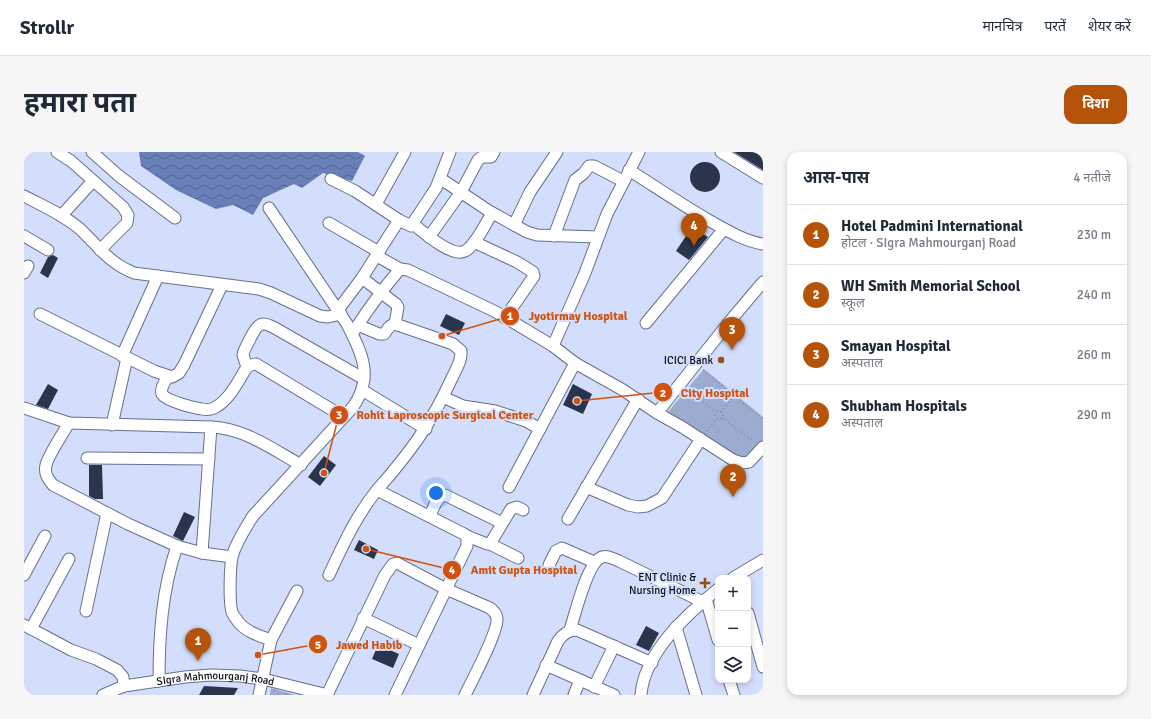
<!DOCTYPE html>
<html lang="hi">
<head>
<meta charset="utf-8">
<style>
  :root { --surface:#fff; --page:#f6f6f7; --text:#1f2937; --muted:#747a83; --line:#e0e1e3; --accent:#b45309 }
  body { margin:0; font-family:Signika,"Noto Sans Devanagari",sans-serif; background:var(--page); color:var(--text) }
  .controls { position:absolute; right:12px; bottom:12px; display:grid; overflow:hidden; border-radius:8px; box-shadow:0 2px 6px #0003 }
  .controls button { width:36px; height:36px; display:grid; place-items:center; padding:0; border:0; border-bottom:1px solid var(--line); background:var(--surface); color:var(--text); font:20px sans-serif }
  .you { position:absolute; left:412px; top:341px; width:14px; height:14px; margin:-10px; border:3px solid #fff; border-radius:50%; background:#1a73e8; box-shadow:0 0 0 6px #1a73e833 }
  .badge { display:grid; place-items:center; width:26px; height:26px; border-radius:50%; background:var(--accent); color:#fff; font-size:13px; font-weight:700 }
  .pin { position:absolute; translate:-50% -33px; filter:drop-shadow(0 1px 2px #0008) }
  .pin::after { content:''; position:absolute; top:21px; width:14px; height:12px; background:inherit; clip-path:polygon(0 0,100% 0,50% 100%) }
  .list { margin:0; padding:0; list-style:none }
  h2 { display:flex; justify-content:space-between; align-items:center; height:52px; margin:0; padding:0 16px; font-size:17px }
  h2 small { font-size:13px; font-weight:400; color:var(--muted) }
  .list li { display:grid; grid-template-columns:26px 1fr auto; gap:12px; align-items:center; box-sizing:border-box; height:60px; padding:0 16px; border-top:1px solid var(--line) }
  .list b { display:block; font-size:15px; white-space:nowrap }
  .list p { margin:0; font-size:13px; white-space:nowrap; color:var(--muted) }
  .list em { font-size:13px; font-style:normal; color:var(--muted) }
  .icon { flex:none; width:22px; height:22px; fill:none; stroke:currentColor; stroke-width:2; stroke-linecap:round; stroke-linejoin:round }
  .map { position:relative; flex:none; width:739px; height:543px; overflow:hidden; border-radius:12px }
  header { display:flex; align-items:center; gap:24px; box-sizing:border-box; height:56px; padding:0 20px; background:var(--surface); border-bottom:1px solid var(--line) }
  header strong { font-size:19px }
  nav { display:flex; gap:22px; margin-inline-start:auto; font-size:14px }
  .intro { display:flex; align-items:center; justify-content:space-between; box-sizing:border-box; height:96px; padding:0 24px }
  h1 { margin:0; font-size:28px }
  .button { padding:10px 18px; border-radius:12px; background:var(--accent); color:#fff; font-size:14px; font-weight:700 }
  main { display:flex; gap:24px; padding:0 24px }
  aside { flex:1; background:var(--surface); border-radius:12px; box-shadow:0 2px 6px #0003 }
  .map>svg:first-child { display:block }
  .grass { fill:url(#grass-dots) }
  .park { fill:#9cabd0 }
  .water { fill:url(#water-waves) }
  .building { fill:#2a344a }
  .lines { fill:none; stroke-linecap:round; stroke-linejoin:round }
  .minor-casing { stroke:#66708a; stroke-width:13 }
  .path { stroke:#828aa0; stroke-width:1.5; stroke-dasharray:1 3; stroke-linecap:butt }
  .minor { stroke:#fff; stroke-width:11 }
  .poi-dot { fill:#905119; stroke:#d2defc; stroke-width:1.5 }
  .labels { text-anchor:middle; dominant-baseline:central; stroke-width:4; stroke-linejoin:round; paint-order:stroke }
  .poi-label { font-size:11px; fill:#0a0d17; stroke:#d2defc; text-anchor:end }
  .street-label { font-size:11px; fill:#0a0d17; stroke:#d2defc }
  .leader { fill:none; stroke:#d2510d; stroke-width:1.5 }
  .callout-dot { fill:#d2510d; stroke:#d2defc; stroke-width:1.5 }
  .mark-label { font-size:12px; text-anchor:middle; font-weight:bold; fill:#fff }
  .callout-label { font-size:12px; text-anchor:middle; font-weight:bold; fill:#d2510d; stroke:#d2defc; stroke-width:4; stroke-linejoin:round; paint-order:stroke }
</style>
</head>
<body>
<header>
<strong>Strollr</strong>
<nav><a>मानचित्र</a><a>परतें</a><a>शेयर करें</a></nav>
</header>
<div class="intro"><h1>हमारा पता</h1><a class="button">दिशा</a></div>
<main>
<div class="map">
<svg width="739" height="543" viewBox="0 0 739 543">
  <defs>
    <pattern id="grass-dots" width="8" height="8" patternUnits="userSpaceOnUse"><rect width="8" height="8" fill="#9cabd0"/><path d="M2 2h.1M6 6h.1" fill="none" stroke="#8592b2" stroke-width="1.8" stroke-linecap="round"/></pattern>
    <pattern id="water-waves" width="16" height="10" patternUnits="userSpaceOnUse"><rect width="16" height="10" fill="#697fb8"/><path d="M0 5q4-4 8 0t8 0" fill="none" stroke="#556695"/></pattern>
  </defs>
  <rect width="100%" height="100%" fill="#d2defc"/>
  <!-- grass -->
  <polygon class="grass" points="247,536 271,543 246,543"/>
  <!-- park -->
  <polygon class="park" points="680,217 739,265 739,289 724,307 713,307 643,261"/>
  <!-- water -->
  <polygon class="water" points="115,0 334,0 341,4 328,29 299,21 278,36 270,32 239,46 229,63 209,53 192,57 152,38 117,14"/>
  <!-- building -->
  <g class="building">
    <polygon points="710,0 739,0 739,18"/>
    <circle cx="681" cy="25" r="15"/>
    <polygon points="668,75 684,85 665,108 652,99"/>
    <polygon points="29,103 34,106 24,126 16,121 24,105"/>
    <polygon points="422,162 441,171 435,183 416,174"/>
    <polygon points="24,232 34,238 24,257 12,253"/>
    <polygon points="549,232 568,242 559,262 539,253"/>
    <polygon points="300,304 312,313 296,334 284,325"/>
    <polygon points="65,313 78,313 79,347 71,347 65,344"/>
    <polygon points="160,360 171,365 159,389 149,384"/>
    <polygon points="335,388 354,398 350,407 330,398"/>
    <polygon points="622,474 635,481 625,499 612,493"/>
    <polygon points="354,493 375,502 369,516 348,507"/>
    <polygon points="180,534 214,536 210,543 175,543"/>
  </g>
  <g class="lines">
    <defs>
      <g id="minor">
        <polyline points="33,0 47,9 99,55 104,63 103,71 76,98"/>
        <polyline points="68,0 95,24 151,66"/>
        <polyline points="697,0 739,26"/>
        <path d="M605,18c27,17 53,35 81,51 16,9 34,20 53,23"/>
        <polyline points="307,27 331,39 375,68 387,74 412,36 426,0"/>
        <polyline points="417,27 465,59 503,80 513,83 574,85"/>
        <path d="M0,44c19,10 40,19 56,33 19,18 29,34 54,44l125,16 12,4 49,23 8,1 13,-3"/>
        <polyline points="352,52 381,0"/>
        <path d="M245,56l78,116c15,29 27,53 6,83l-100,109c-8,13 -17,26 -21,41 -2,10 -3,46 0,55 1,3 5,8 7,11 8,9 21,13 32,17"/>
        <polyline points="37,64 69,29"/>
        <polyline points="305,71 355,100"/>
        <path d="M389,72c10,8 39,34 52,27 10,-5 21,-28 27,-38"/>
        <polyline points="490,73 506,40 533,0"/>
        <polyline points="0,84 24,98"/>
        <polyline points="530,84 551,28 560,21 565,14 570,14 599,29"/>
        <polyline points="405,85 437,40 454,8 458,5 467,5 470,0"/>
        <polyline points="450,90 493,110 509,120 510,124 481,166"/>
        <polyline points="353,104 376,117"/>
        <polyline points="0,121 4,114"/>
        <polyline points="338,126 372,152 374,155 371,172"/>
        <polyline points="314,158 338,126 375,68"/>
        <polyline points="16,162 130,219 148,225 155,221 160,213 198,133"/>
        <polyline points="622,171 700,77"/>
        <path d="M334,173l21,9h5c4,-4 4,-9 11,-10l58,20 8,7c1,10 -6,20 -10,29 -20,44 -42,74 -74,110l87,44 3,2v10l-72,149"/>
        <path d="M330,179c14,-22 29,-42 46,-62l8,1 88,42 57,34 22,17 48,27 34,23 25,14 51,33 9,3 7,-1 14,-15"/>
        <polyline points="529,194 561,121 583,62 615,0"/>
        <polyline points="98,204 134,124"/>
        <path d="M223,215l-4,-12 1,-4c3,-6 11,-24 16,-26 4,-3 10,1 13,2l91,52"/>
        <path d="M144,224c-3,5 -8,13 -6,18 4,7 32,14 40,15 5,1 8,1 12,-1 16,-8 24,-27 33,-41l4,-2 5,-1 88,53"/>
        <polyline points="338,238 402,277"/>
        <polyline points="419,245 439,254 471,259 502,269 516,277"/>
        <path d="M0,256l45,15 142,4 -9,126 -25,-7c-15,44 -18,89 -18,135"/>
        <polyline points="633,261 706,169 739,130"/>
        <path d="M45,271c-6,10 -21,33 -23,42 -2,9 2,14 7,20l75,39 49,22"/>
        <polyline points="88,273 103,206"/>
        <path d="M187,275c33,1 61,22 90,38"/>
        <polyline points="63,306 185,307"/>
        <polyline points="485,335 551,211"/>
        <polyline points="562,335 604,353 614,355 623,354 638,346 677,287"/>
        <path d="M406,364c3,-7 6,-19 15,-21l57,28"/>
        <polyline points="544,367 614,247"/>
        <polyline points="443,384 463,392 466,392 487,357 493,355 499,358"/>
        <polyline points="466,392 494,406"/>
        <polyline points="178,401 208,405"/>
        <polyline points="525,413 532,399 538,396 570,410"/>
        <polyline points="0,423 21,384"/>
        <path d="M305,423c14,-30 27,-59 48,-85"/>
        <polyline points="709,426 739,408"/>
        <polyline points="682,447 694,488"/>
        <polyline points="62,459 83,361"/>
        <polyline points="724,461 739,515"/>
        <polyline points="339,466 395,493"/>
        <polyline points="0,473 47,498 72,507 93,518 99,525 100,534"/>
        <polyline points="652,475 672,543"/>
        <polyline points="7,477 45,407"/>
        <path d="M546,478c5,-15 17,-68 32,-73 5,-2 12,2 17,4l84,41"/>
        <polyline points="522,513 590,543"/>
        <polyline points="705,528 710,543"/>
        <polyline points="570,535 590,494"/>
        <path id="s1" d="M79,543l21,-9 61,-9 26,-2 29,1 23,3 65,16"/>
        <polyline points="235,543 247,488 273,439"/>
        <path d="M303,543l58,-120 8,-11 4,-1 49,26 44,19c4,3 6,5 7,10 2,12 -25,63 -32,77"/>
        <path d="M509,543l25,-54c5,-7 10,-11 19,-11l75,33"/>
        <polyline points="550,543 556,528"/>
        <path d="M617,543c3,-42 46,-81 77,-106"/>
      </g>
    </defs>
    <!-- minor casing -->
    <use href="#minor" class="minor-casing"/>
    <!-- path -->
    <g class="path">
      <polyline points="679,218 739,267"/>
      <polyline points="663,238 692,260"/>
      <circle cx="695" cy="263" r="4"/>
      <polyline points="697,260 710,244"/>
      <polyline points="698,266 730,290"/>
      <polyline points="683,279 693,266"/>
    </g>
    <!-- minor -->
    <use href="#minor" class="minor"/>
  </g>
  <!-- markers -->
  <g class="poi-dot">
    <circle cx="697" cy="208" r="4"/>
    <path d="M679 425h4v4h4v4h-4v4h-4v-4h-4v-4h4z"/>
  </g>
  <g class="labels">
    <!-- poi labels -->
    <g class="poi-label">
      <text x="689" y="208">ICICI Bank</text>
      <text x="672" y="425">ENT Clinic &amp;<tspan x="672" dy="13">Nursing Home</tspan></text>
    </g>
    <!-- street labels -->
    <g class="street-label">
      <text stroke="none"><textPath href="#s1" startOffset="115">SIgra Mahmourganj Road</textPath></text>
    </g>
  </g>
  <!-- callouts -->
  <path class="leader" d="M418 184L486 164M553 249L639 240M300 321L315 263M342 397L428 418M234 503L294 492"/>
  <g class="callout-dot">
    <circle cx="418" cy="184" r="4"/>
    <circle cx="553" cy="249" r="4"/>
    <circle cx="300" cy="321" r="4"/>
    <circle cx="342" cy="397" r="4"/>
    <circle cx="234" cy="503" r="4"/>
    <circle cx="486" cy="164" r="10"/>
    <circle cx="639" cy="240" r="10"/>
    <circle cx="315" cy="263" r="10"/>
    <circle cx="428" cy="418" r="10"/>
    <circle cx="294" cy="492" r="10"/>
  </g>
  <g class="mark-label">
    <text x="486" y="168">1</text>
    <text x="639" y="245">2</text>
    <text x="315" y="267">3</text>
    <text x="428" y="422">4</text>
    <text x="294" y="497">5</text>
  </g>
  <g class="callout-label">
    <text x="554" y="168">Jyotirmay Hospital</text>
    <text x="691" y="245">City Hospital</text>
    <text x="421" y="267">Rohit Laproscopic Surgical Center</text>
    <text x="500" y="422">Amit Gupta Hospital</text>
    <text x="345" y="497">Jawed Habib</text>
  </g>
</svg>
<div class="controls">
<button>+</button>
<button>−</button>
<button><svg class="icon" aria-label="layers" viewBox="0 0 24 24"><path d="M12 4l9 5-9 5-9-5zM3 14l9 5 9-5"/></svg></button>
</div>
<div class="you"></div>
<div class="pin badge" style="left:174px;top:509px">1</div>
<div class="pin badge" style="left:709px;top:345px">2</div>
<div class="pin badge" style="left:708px;top:198px">3</div>
<div class="pin badge" style="left:670px;top:94px">4</div>
</div>
<aside>
<h2>आस-पास<small>4 नतीजे</small></h2>
<ul class="list">
<li><span class="badge">1</span><div><b>Hotel Padmini International</b><p>होटल · SIgra Mahmourganj Road</p></div><em>230 m</em></li>
<li><span class="badge">2</span><div><b>WH Smith Memorial School</b><p>स्कूल</p></div><em>240 m</em></li>
<li><span class="badge">3</span><div><b>Smayan Hospital</b><p>अस्पताल</p></div><em>260 m</em></li>
<li><span class="badge">4</span><div><b>Shubham Hospitals</b><p>अस्पताल</p></div><em>290 m</em></li>
</ul>
</aside>
</main>
</body>
</html>
